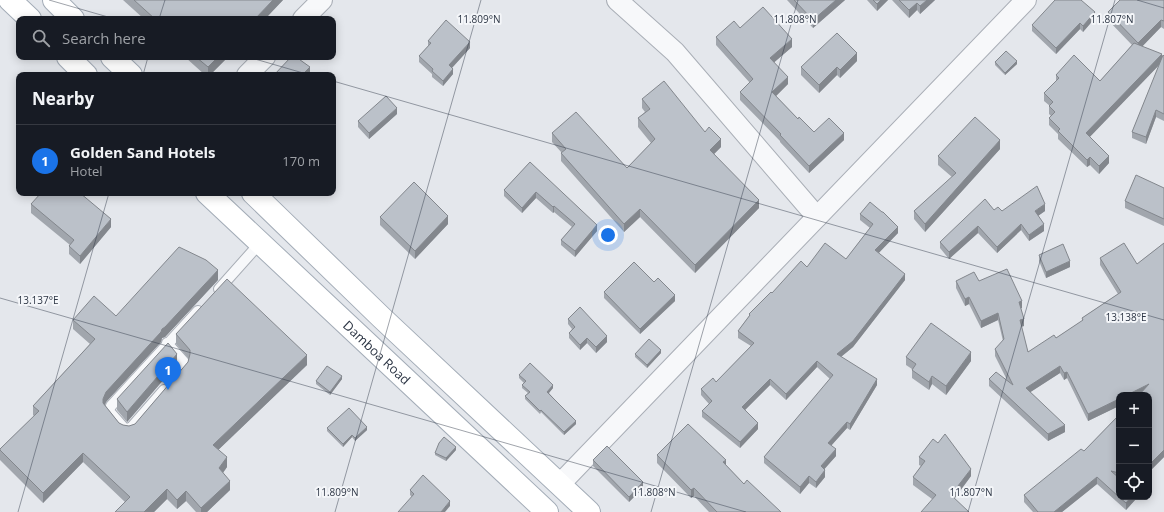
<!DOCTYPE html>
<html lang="en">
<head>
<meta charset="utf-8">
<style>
  :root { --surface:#171b24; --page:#242831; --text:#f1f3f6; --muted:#9ea1a6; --line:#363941; --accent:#1a73e8 }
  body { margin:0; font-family:"Open Sans",sans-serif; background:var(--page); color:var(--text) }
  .controls { position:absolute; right:12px; bottom:12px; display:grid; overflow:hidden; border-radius:8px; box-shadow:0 2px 10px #0003 }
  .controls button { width:36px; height:36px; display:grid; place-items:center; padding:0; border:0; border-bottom:1px solid var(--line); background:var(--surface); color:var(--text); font:20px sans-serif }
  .you { position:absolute; left:608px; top:235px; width:14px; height:14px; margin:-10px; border:3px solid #fff; border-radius:50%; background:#1a73e8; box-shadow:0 0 0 6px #1a73e833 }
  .badge { display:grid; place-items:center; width:26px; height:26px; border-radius:50%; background:var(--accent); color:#fff; font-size:13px; font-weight:700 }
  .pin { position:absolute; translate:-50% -33px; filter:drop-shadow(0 1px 2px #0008) }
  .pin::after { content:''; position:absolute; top:21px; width:14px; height:12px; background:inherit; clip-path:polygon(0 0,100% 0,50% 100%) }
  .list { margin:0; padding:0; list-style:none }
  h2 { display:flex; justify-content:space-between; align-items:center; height:52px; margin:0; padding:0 16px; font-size:17px }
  h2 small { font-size:13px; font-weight:400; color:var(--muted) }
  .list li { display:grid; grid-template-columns:26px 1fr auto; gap:12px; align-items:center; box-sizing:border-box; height:72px; padding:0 16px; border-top:1px solid var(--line) }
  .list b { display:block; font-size:15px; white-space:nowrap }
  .list p { margin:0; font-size:13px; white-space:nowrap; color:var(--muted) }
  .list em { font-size:13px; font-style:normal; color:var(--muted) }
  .icon { flex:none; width:22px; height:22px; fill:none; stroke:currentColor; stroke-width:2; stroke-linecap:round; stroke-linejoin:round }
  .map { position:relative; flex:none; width:1164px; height:512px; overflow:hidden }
  .search { position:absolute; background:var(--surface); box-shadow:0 2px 10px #0003; left:16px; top:16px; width:320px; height:44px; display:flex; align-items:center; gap:10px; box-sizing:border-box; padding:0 14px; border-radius:8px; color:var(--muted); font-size:15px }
  .panel { position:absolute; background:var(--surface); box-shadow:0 2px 10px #0003; left:16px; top:72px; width:320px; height:124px; border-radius:8px }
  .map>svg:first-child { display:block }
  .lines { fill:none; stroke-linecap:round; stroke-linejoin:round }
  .lane-casing { stroke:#a9aeb6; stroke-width:12 }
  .street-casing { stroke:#a9aeb6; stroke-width:22 }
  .primary-casing { stroke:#a3acb7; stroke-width:24 }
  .lane { stroke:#f7f8fa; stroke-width:10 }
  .street { stroke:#f7f8fa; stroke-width:20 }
  .primary { stroke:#fff; stroke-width:22 }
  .wall { fill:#a1a6ad }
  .shaded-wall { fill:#83878d }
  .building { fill:#bbc1c9; stroke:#83878d }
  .ticks { fill:none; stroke:#2c3544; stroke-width:1; stroke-opacity:0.45 }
  .labels { text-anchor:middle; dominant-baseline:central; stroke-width:4; stroke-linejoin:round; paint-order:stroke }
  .street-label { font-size:13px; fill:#2c3544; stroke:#f4f6f9 }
  .ticks-label { font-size:10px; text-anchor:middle; fill:#2c3544; stroke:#f4f6f9; stroke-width:4; stroke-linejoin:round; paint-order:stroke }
</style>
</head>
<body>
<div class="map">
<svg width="1164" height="512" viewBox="0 0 1164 512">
  <rect width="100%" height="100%" fill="#e4e7ec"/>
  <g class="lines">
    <defs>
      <g id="lane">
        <polyline points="219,289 260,243"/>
        <polyline points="167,343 184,362 183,367 174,378"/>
        <polyline points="164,390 130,429 124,428 109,411 111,406 198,311"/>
      </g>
      <g id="street">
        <polyline points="617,0 675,52 817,217"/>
        <polyline points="303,19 322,0"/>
        <polyline points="247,75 265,57"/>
        <polyline points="560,484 1026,0"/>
      </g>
      <g id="primary">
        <polyline points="10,0 30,19"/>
        <polyline points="54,0 73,19"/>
        <polyline points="68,57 86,75"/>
        <polyline points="112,57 131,75"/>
        <path id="s1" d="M207,193l340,319"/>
        <polyline points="253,193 382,318 589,512"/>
      </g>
    </defs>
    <!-- lane casing -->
    <use href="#lane" class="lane-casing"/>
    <!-- street casing -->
    <use href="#street" class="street-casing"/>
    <!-- primary casing -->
    <use href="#primary" class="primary-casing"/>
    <!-- lane -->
    <use href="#lane" class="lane"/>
    <!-- street -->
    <use href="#street" class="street"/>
    <!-- primary -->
    <use href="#primary" class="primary"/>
  </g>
  <!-- wall -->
  <g class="wall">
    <polygon points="123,0 283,0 265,19 144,19"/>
    <polygon points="787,0 845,0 813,28"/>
    <polygon points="867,0 888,0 877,11"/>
    <polygon points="892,0 935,0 920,14 917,10 909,18"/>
    <polygon points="1164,0 1164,29 1161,27 1142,46 1162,59 1164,56 1164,121 1156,117 1146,144 1132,138 1132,132 1160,64 1089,137 1109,163 1099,174 1090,165 1087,167 1058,139 1058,134 1049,125 1049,118 1051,116 1049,114 1049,106 1050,106 1044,101 1044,93 1056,82 1056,75 1100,81 1132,45 1108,20 1108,12"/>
    <polygon points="1095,18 1083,32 1080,29 1056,54 1032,31 1032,25"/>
    <polygon points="740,28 792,47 774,62 788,84 776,96 798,119 814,132 844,140 809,173 780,142 780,141 740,100 740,92 750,83 716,45 716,37"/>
    <polygon points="428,41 470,48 452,68 453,74 443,86 432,77 432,74 419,62 419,56 428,46"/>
    <polygon points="185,57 228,57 210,75 205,75"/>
    <polygon points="857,61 840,78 837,75 819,93 801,75 801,67"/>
    <polygon points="995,62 1017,64 1005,75 995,65"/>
    <polygon points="642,99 705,132 721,147 714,154 759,208 695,273 640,217 624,232 561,161 561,153 562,153 552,142 552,133 627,168 651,143 638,127 638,118 645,112 642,108"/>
    <polygon points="397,114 369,139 358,127 358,121"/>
    <polygon points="1000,149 925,232 914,219 914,211 952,177 938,165 938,156"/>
    <polygon points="530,162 597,231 575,257 561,245 561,240 572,227 554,212 553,213 536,198 522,213 504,196 504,190"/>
    <polygon points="1164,188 1164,226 1125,208 1125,201"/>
    <polygon points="31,204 111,227 80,264 69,254 69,246 70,245 31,213"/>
    <polygon points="994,210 1002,211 1045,211 1038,216 1044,231 1029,241 1021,230 997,253 978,233 949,259 940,248 940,242"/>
    <polygon points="860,214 898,233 878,253 905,280 853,347 841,357 877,385 850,430 847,428 831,446 836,456 824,469 825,477 816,488 809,483 800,494 764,463 764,457 830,379 817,367 786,400 770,385 745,410 758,429 740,448 702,417 702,411 709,404 701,395 701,389 716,382 751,346 738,338 738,331 749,316 749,314 772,293 807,267 846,259 870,228 860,220"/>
    <polygon points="380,217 448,224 415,259 380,225"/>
    <polygon points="1164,243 1164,457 1149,472 1149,395 1119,395 1119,406 1088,421 1067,378 1064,380 1060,373 1030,392 1065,432 1048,441 989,386 989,379 1007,380 995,356 995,349 1003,341 998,320 981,328 969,304 965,306 956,288 956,281 979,281 1022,308 1021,308 1024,326 1021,327 1028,352 1056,338 1082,321 1082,318 1118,294 1100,265 1100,258 1137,264"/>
    <polygon points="1039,255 1070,267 1046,278 1039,261"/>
    <polygon points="218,280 165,337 162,338 161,342 106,402 105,405 119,423 123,425 129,426 135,424 188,362 189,359 176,344 176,334 307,365 218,450 227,467 223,473 230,490 207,512 196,512 186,501 177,509 167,499 154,512 115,512 125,502 83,462 43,503 0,460 0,449 34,416 33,415 33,406 90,344 73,329 73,320 116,316"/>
    <polygon points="654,282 675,301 640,334 604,298 604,292"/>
    <polygon points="568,319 607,342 596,353 587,343 580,350 569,338 569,333 572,329 568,324"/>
    <polygon points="661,353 647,368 635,357 635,354"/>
    <polygon points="906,357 971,361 946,395 932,384 929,390 912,378 912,369 906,365"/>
    <polygon points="177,364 127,422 117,410 117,399"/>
    <polygon points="519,375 553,388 549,393 576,424 564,435 541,412 540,414 525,399 525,396 528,393 522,388 522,385 524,383 519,378"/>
    <polygon points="342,379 330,395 316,384 316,381"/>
    <polygon points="1119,415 1119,497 1135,497 1135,500 1126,510 1097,484 1062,512 1033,512 1024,502 1024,495 1084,451"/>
    <polygon points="327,428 367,430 355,441 352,437 343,447 327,431"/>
    <polygon points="456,450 446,461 435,455 435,453"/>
    <polygon points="657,455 726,465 744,484 781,512 709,512 694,496 691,498 657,463"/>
    <polygon points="919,457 971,476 955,498 932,499 913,485 913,477 921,466 919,465"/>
    <polygon points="593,460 643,488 629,502 593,466"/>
    <polygon points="410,490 450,506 412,497 410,495"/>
  </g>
  <!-- shaded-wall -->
  <g class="shaded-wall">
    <polygon points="273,0 283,0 265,19 255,19"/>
    <polygon points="836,0 845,0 813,28 813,20"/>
    <polygon points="881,0 888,0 877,11 877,4"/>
    <polygon points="927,0 935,0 920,14 920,6"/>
    <polygon points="917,3 917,10 909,18 909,10"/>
    <polygon points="1095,12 1095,18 1083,32 1083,26"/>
    <polygon points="1161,20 1161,27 1138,51 1138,43"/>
    <polygon points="1080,23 1080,29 1056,54 1056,48"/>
    <polygon points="792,39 792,47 770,66 770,58"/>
    <polygon points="470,42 470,48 449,71 449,65"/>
    <polygon points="857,53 857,61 840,78 840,70"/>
    <polygon points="1162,54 1162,62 1086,141 1086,133"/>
    <polygon points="218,57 228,57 210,75 208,75 208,67"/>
    <polygon points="1017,61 1017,64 1005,75 1005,73"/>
    <polygon points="310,67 310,73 307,75 302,75"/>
    <polygon points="837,67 837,75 819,93 819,85"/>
    <polygon points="453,69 453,74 443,86 443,81"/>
    <polygon points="788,77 788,84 772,100 772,92"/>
    <polygon points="397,108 397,114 369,139 369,133"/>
    <polygon points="1156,110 1156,117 1146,144 1146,137"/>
    <polygon points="844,133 844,140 809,173 809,166"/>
    <polygon points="721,139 721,147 710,158 710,150"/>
    <polygon points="1000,140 1000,149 925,232 925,224"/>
    <polygon points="1109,156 1109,163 1099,174 1099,166"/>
    <polygon points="1090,157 1090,165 1087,167 1087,160"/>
    <polygon points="536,192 536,198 522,213 522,208"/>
    <polygon points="759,200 759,208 695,273 695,265"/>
    <polygon points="1045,204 1045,211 1035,218 1035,211"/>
    <polygon points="554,206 554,212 553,213 553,207"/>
    <polygon points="640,209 640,217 624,232 624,224"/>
    <polygon points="448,216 448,224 415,259 415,251"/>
    <polygon points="111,219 111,227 80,264 80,256"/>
    <polygon points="1021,224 1021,230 997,253 997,247"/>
    <polygon points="1044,224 1044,231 1029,241 1029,235"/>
    <polygon points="597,225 597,231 575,257 575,251"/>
    <polygon points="978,226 978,233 949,259 949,252"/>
    <polygon points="898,227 898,233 875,257 875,250"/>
    <polygon points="1070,261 1070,267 1046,278 1046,272"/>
    <polygon points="218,270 218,280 165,337 162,338 161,342 106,402 103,409 103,399 106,392 162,329"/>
    <polygon points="905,274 905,280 853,347 837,360 837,354"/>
    <polygon points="675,295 675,301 640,334 640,329"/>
    <polygon points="969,297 969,304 965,306 965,299"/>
    <polygon points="1022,301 1022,308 1019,309 1019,302"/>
    <polygon points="998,313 998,320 981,328 981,321"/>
    <polygon points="1024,319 1024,326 1020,327 1020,320"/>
    <polygon points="607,336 607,342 596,353 596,347"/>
    <polygon points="587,338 587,343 580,350 580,345"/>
    <polygon points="661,350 661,353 647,368 647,365"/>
    <polygon points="971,352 971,361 946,395 946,386"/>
    <polygon points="177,354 177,364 127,422 127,412"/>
    <polygon points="307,355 307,365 213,455 213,445"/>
    <polygon points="817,361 817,367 786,400 786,394"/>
    <polygon points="1060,366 1060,373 1026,395 1026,388"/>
    <polygon points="1067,372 1067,378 1064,380 1064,373"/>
    <polygon points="342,376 342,379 330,395 330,392"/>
    <polygon points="932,376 932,384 929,390 929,382"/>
    <polygon points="770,379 770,385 742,413 742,407"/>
    <polygon points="877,379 877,385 850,430 850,424"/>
    <polygon points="1149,384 1141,395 1127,395"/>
    <polygon points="553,385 553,388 547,395 547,392"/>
    <polygon points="1119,399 1119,406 1088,421 1088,414"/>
    <polygon points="576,421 576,424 564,435 564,432"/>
    <polygon points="847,422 847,428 828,449 828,443"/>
    <polygon points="758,423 758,429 740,448 740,442"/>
    <polygon points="1065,425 1065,432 1048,441 1048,434"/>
    <polygon points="367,427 367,430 355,441 355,438"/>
    <polygon points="352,435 352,437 343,447 343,444"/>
    <polygon points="456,447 456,450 446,461 446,458"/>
    <polygon points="836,449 836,456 821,473 821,466"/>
    <polygon points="1164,450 1164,457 1149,472 1149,465"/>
    <polygon points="83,453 83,462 43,503 43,493"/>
    <polygon points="227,457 227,467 219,478 219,468"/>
    <polygon points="726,460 726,468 723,462"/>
    <polygon points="971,469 971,476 951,503 951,495"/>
    <polygon points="825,470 825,477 816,488 816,482"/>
    <polygon points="809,476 809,483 800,494 800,487"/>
    <polygon points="1097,477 1097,484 1062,512 1054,512"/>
    <polygon points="230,481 230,490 207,512 201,512 201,508"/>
    <polygon points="643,482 643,488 629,502 629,497"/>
    <polygon points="694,488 694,496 691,498 691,490"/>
    <polygon points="167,489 167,499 154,512 144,512"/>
    <polygon points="186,491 186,501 177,509 177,500"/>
    <polygon points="1131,497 1135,497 1135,500 1126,510 1126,503"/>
    <polygon points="450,501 450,506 445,512 441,512"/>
  </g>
  <!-- building -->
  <g class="building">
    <polygon points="134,0 273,0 255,19 155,19"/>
    <polygon points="794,0 836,0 813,20"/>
    <polygon points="873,0 881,0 877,4"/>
    <polygon points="899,0 927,0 920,6 917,3 909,10"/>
    <polygon points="1055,0 1081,0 1095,12 1083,26 1080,23 1056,48 1032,25"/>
    <polygon points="1120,0 1164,0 1164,21 1161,20 1138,43 1108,12"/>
    <polygon points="763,7 792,39 770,58 788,77 772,92 798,119 799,117 814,132 829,118 844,133 809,166 780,135 781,134 740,92 753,79 716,37 734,21 740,28"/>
    <polygon points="446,20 470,42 449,65 453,69 443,81 432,71 433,69 419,56 431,43 428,41"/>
    <polygon points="837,33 857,53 840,70 837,67 819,85 801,67"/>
    <polygon points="1134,43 1162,54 1086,133 1109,156 1099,166 1090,157 1087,160 1058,131 1060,129 1049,118 1055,112 1049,106 1053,102 1044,93 1059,78 1056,75 1074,55 1100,81"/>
    <polygon points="1006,51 1017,61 1005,73 995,62"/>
    <polygon points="1163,55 1164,56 1164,114 1156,110 1146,137 1132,132"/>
    <polygon points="196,57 218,57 208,67"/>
    <polygon points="291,57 296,57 310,67 302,75 274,75"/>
    <polygon points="664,81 705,132 709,127 721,139 710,150 759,200 695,265 640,209 624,224 561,153 566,149 552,133 576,112 627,168 655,139 638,118 650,109 642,99"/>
    <polygon points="386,96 397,108 369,133 358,121"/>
    <polygon points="975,117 1000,140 925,224 914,211 956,173 938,156"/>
    <polygon points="530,162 597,225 575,251 561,240 575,224 554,206 553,207 536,192 522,208 504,190"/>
    <polygon points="1136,175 1164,188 1164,219 1125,201"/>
    <polygon points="414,182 448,216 415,251 380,217"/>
    <polygon points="1037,186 1045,204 1035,211 1044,224 1029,235 1021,224 997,247 978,226 949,252 940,242 985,199 994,210 998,207 1002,211"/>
    <polygon points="41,193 80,193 111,219 80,256 69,246 74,240 31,204"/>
    <polygon points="870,202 882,212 883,212 898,227 875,250 905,274 853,341 837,354 877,379 850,424 847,422 828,443 836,449 821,466 825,470 816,482 809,476 800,487 764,457 833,375 817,361 786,394 770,379 742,407 758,423 740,442 702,411 712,401 701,389 713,378 716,382 754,343 738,331 750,315 749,314 771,292 772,293 801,261 807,267 825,243 846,259 873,224 860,214"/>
    <polygon points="1124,243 1137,264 1164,243 1164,450 1149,465 1149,395 1139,395 1149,384 1127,395 1119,395 1119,399 1088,414 1067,372 1064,373 1060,366 1026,388 1065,425 1048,434 989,379 996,372 1013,385 995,349 1004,339 998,313 981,321 969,297 965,299 956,281 974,272 979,281 1007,269 1022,301 1019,302 1024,319 1020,320 1028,352 1054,335 1056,338 1083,320 1082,318 1121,292 1100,258"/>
    <polygon points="1063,244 1070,261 1046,272 1039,255"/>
    <polygon points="179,247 206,260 218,270 165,327 162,329 161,332 106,392 103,399 103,403 119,423 123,425 129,426 135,424 188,362 190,354 190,350 176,334 227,279 307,355 213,445 227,457 219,468 230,481 201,508 186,491 177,500 167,489 144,512 115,512 130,497 83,453 43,493 0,450 0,449 39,411 33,406 95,339 73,320 94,296 116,316"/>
    <polygon points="634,262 654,282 658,278 675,295 640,329 604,292"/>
    <polygon points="580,307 607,336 596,347 587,338 580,345 569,333 575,327 568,319"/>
    <polygon points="931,323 971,352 946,386 932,376 929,382 912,370 916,364 906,357"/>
    <polygon points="649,339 661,350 647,365 635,354"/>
    <polygon points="168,343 177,354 127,412 117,399"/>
    <polygon points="530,363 553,385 547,392 576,421 564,432 541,410 540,411 525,396 530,392 522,385 526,381 519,375"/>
    <polygon points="327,366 342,376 330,392 316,381"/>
    <polygon points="349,408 367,427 355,438 352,435 343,444 327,428"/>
    <polygon points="1119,415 1119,473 1111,471 1119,478 1119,497 1097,477 1054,512 1038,512 1024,495 1081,449 1084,451"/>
    <polygon points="688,424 726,460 723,462 744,484 747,480 781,512 717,512 694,488 691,490 657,455"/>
    <polygon points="945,434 971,469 951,495 969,512 921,512 936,495 913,477 925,461 919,457 933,439 938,443"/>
    <polygon points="444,437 456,447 446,458 435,453 439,443"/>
    <polygon points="607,446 643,482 629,497 593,460"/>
    <polygon points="423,475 450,501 441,512 398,512 414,494 410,490"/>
    <polygon points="1119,497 1131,497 1126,503"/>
  </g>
  <!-- ticks -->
  <path class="ticks" d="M49,0l66,19M1137,0l27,8M159,19l6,-19M248,57l62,18M143,75l5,-18M333,81l831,239M0,298l746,214M18,512l91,-319M335,512l146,-512M651,512l147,-512M968,512l147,-512"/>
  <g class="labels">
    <!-- street labels -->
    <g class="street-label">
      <text stroke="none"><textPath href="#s1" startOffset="233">Damboa Road</textPath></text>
    </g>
  </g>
  <g class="ticks-label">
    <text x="479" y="23">11.809°N</text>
    <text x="795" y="23">11.808°N</text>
    <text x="1112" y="23">11.807°N</text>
    <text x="38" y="304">13.137°E</text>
    <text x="1126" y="321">13.138°E</text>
    <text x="337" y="496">11.809°N</text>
    <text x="654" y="496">11.808°N</text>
    <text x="971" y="496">11.807°N</text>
  </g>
</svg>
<div class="controls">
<button>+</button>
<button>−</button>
<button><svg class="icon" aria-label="locate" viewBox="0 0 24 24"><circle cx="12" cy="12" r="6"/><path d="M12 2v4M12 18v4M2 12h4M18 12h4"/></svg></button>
</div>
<div class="you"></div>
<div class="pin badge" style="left:168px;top:390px">1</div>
<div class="search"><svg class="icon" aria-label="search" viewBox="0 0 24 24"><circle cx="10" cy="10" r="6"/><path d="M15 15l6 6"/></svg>Search here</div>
<section class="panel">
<h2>Nearby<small></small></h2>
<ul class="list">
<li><span class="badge">1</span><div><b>Golden Sand Hotels</b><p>Hotel</p></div><em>170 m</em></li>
</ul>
</section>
</div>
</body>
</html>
